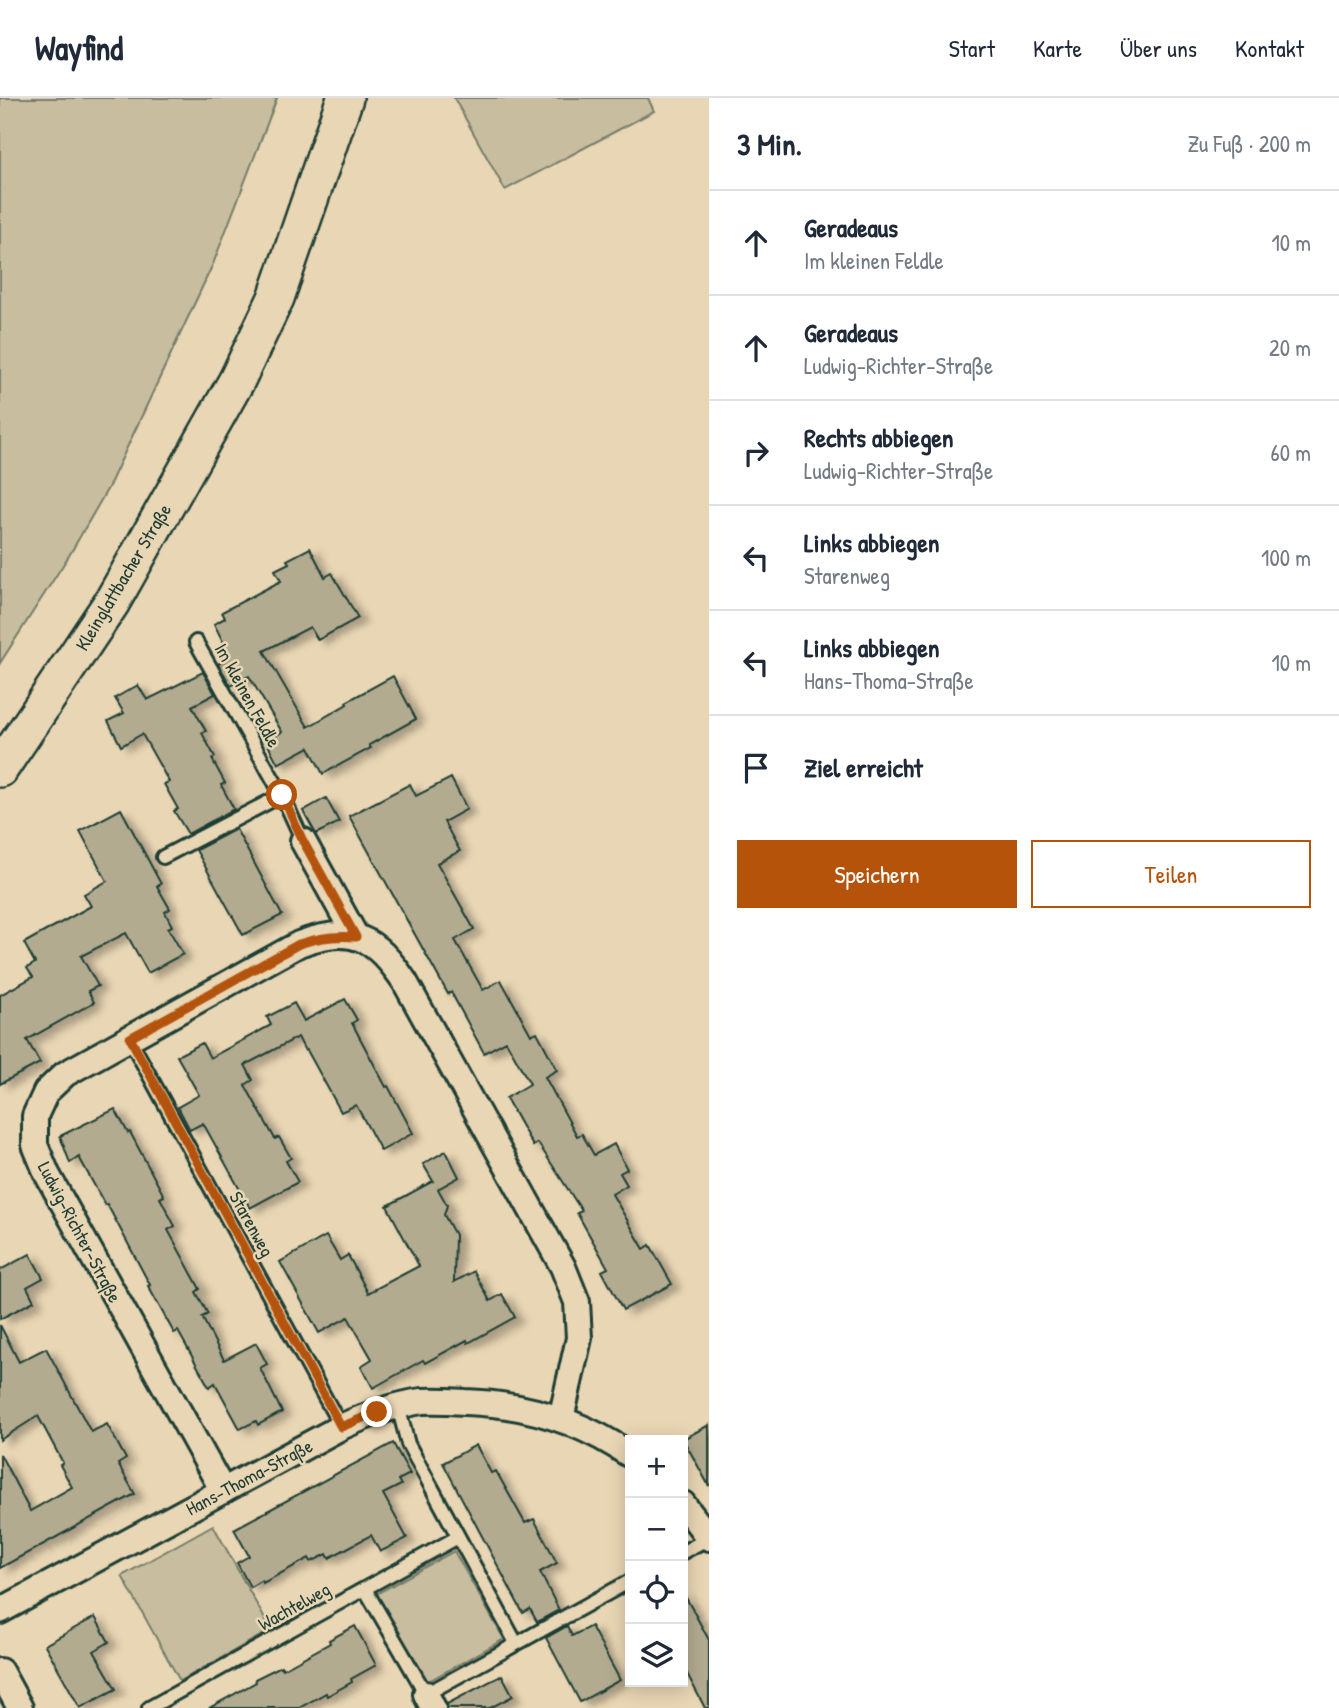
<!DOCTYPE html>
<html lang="de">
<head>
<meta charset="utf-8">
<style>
  :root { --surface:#fff; --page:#f6f6f7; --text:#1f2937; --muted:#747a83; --line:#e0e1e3; --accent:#b45309 }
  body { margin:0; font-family:"Patrick Hand",sans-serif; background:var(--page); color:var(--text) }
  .controls { position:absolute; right:21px; bottom:21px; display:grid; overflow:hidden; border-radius:0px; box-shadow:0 4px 18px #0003 }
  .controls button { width:63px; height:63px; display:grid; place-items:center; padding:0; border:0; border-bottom:2px solid var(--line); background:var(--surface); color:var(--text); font:35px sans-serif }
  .stop { position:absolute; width:21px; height:21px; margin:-16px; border:5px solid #b45309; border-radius:50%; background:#fff }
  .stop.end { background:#b45309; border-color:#fff; box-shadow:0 2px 7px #0008 }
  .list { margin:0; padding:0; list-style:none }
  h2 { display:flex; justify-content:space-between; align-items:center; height:91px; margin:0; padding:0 28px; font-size:30px }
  h2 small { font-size:23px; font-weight:400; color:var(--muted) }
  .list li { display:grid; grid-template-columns:46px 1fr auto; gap:21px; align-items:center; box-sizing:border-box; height:105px; padding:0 28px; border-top:2px solid var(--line) }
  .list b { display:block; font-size:26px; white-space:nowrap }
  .list p { margin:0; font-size:23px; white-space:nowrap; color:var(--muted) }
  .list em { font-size:23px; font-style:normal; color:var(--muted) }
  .actions { display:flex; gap:14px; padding:21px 28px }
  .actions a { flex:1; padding:16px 0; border:2px solid var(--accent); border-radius:0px; text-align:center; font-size:24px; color:var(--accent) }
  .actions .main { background:var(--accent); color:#fff }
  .icon { flex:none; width:38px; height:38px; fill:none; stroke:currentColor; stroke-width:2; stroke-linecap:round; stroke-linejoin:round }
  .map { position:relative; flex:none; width:709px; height:1610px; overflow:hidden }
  header { display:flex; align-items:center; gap:42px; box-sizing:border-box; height:98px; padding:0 35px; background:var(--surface); border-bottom:2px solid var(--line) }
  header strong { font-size:33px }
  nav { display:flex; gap:38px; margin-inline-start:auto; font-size:24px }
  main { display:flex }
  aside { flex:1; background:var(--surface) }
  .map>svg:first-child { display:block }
  .green { fill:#c8bd9f; stroke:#747d6a; stroke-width:2 }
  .building { fill:#b2ab90; stroke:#1f3d34; stroke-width:2; filter:url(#shadow) }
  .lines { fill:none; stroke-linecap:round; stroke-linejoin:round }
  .service-casing { stroke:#1f3d34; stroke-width:18 }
  .minor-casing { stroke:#1f3d34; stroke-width:30 }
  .secondary-casing { stroke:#1f3d34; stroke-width:40 }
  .service { stroke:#e9d6b4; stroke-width:12 }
  .minor { stroke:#e9d6b4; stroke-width:24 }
  .secondary { stroke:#e9d6b4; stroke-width:35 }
  .route { stroke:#b45309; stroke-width:9 }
  .labels { text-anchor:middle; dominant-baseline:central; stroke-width:5; stroke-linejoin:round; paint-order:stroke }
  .street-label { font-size:19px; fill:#1f3d34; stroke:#e9d6b4 }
</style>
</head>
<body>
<header>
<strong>Wayfind</strong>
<nav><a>Start</a><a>Karte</a><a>Über uns</a><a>Kontakt</a></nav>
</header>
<main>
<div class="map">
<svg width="709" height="1610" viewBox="0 0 709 1610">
  <defs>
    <filter id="shadow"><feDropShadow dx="8" dy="4.5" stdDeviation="3.5" flood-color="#0004"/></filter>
  </defs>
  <rect width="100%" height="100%" fill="#e9d6b4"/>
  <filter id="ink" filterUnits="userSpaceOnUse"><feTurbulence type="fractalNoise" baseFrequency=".0143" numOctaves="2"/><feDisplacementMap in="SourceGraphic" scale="14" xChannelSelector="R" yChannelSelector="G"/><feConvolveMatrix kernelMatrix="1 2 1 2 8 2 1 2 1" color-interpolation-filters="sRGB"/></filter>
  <g filter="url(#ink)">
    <!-- green -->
    <g class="green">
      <polygon points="0,0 277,0 213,166 108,390 70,456 0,565"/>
      <polygon points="454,0 648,0 654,13 505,92"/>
      <polygon points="213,1427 271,1532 180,1583 122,1478"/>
      <polygon points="454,1453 504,1541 425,1585 376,1496"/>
    </g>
    <!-- building -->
    <g class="building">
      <polygon points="310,450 325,479 332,475 358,520 318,542 310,529 264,553 308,629 347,606 346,604 393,578 416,621 369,647 371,650 323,676 309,649 278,666 266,643 282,634 249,578 231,588 218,566 229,560 228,559 230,557 214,526 225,520 222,514 281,483 275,472 289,465 287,462"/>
      <polygon points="203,574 215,596 192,608 206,633 202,635 215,659 212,661 225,685 221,687 234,711 188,736 174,713 178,711 164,686 169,684 142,636 121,648 108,623 124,615 115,600 138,587 147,602"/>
      <polygon points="451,680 467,711 444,724 460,753 437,765 474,831 455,842 483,892 501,882 531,937 537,934 557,972 545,979 577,1038 582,1036 594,1057 614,1046 627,1071 620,1075 627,1087 612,1096 644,1151 650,1147 672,1186 623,1212 602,1173 608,1170 577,1115 582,1113 538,1045 533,1048 506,1000 530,986 506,943 484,955 451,894 448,896 349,718 410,686 416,698"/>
      <polygon points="326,700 339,724 316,736 303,713"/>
      <polygon points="121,711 161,786 157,788 170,811 165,814 172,828 168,830 183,856 148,875 126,835 81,858 98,888 88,893 94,904 27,942 40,965 0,986 0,897 33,879 27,870 35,865 24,845 91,808 84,796 107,783 80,733"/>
      <polygon points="236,731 282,817 243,837 196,752"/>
      <polygon points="345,901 357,922 352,925 386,989 388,988 413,1035 381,1053 356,1007 341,1014 307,952 305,953 298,939 245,967 253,982 245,987 275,1041 279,1039 291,1060 286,1063 298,1084 250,1110 203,1025 190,1032 178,1009 199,997 177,958 202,945 210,960 271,927 267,919 294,905 304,923"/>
      <polygon points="115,1011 128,1035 130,1034 164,1098 160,1100 175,1128 168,1132 200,1191 196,1194 208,1216 202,1219 224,1262 256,1245 267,1266 260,1270 282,1314 258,1327 256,1323 240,1331 215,1285 209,1289 178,1233 174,1235 148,1188 150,1187 107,1106 105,1107 79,1059 70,1065 60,1038"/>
      <polygon points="446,1053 459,1079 438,1091 447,1107 444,1117 455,1137 454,1184 474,1173 490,1203 502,1196 515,1219 468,1245 467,1242 425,1265 423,1262 373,1290 361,1268 372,1261 348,1219 319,1235 280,1164 326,1138 340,1162 348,1157 368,1195 419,1168 387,1108 433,1083 423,1066"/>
      <polygon points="30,1156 43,1180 27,1189 34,1203 0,1221 0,1172"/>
      <polygon points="0,1227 19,1264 46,1250 91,1334 107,1326 126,1361 118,1366 135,1396 0,1470 0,1356 30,1413 72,1389 60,1367 63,1365 38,1318 0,1342"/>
      <polygon points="709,1327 709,1388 683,1341"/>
      <polygon points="393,1345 410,1376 398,1382 401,1387 383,1396 407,1440 380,1454 371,1437 329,1460 327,1456 311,1464 309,1460 263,1485 262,1482 250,1489 237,1465 249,1458 234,1431"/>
      <polygon points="476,1347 491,1375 496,1373 525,1425 534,1421 557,1465 540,1474 559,1512 537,1524 530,1511 523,1515 443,1365"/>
      <polygon points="683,1494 709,1542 709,1610 705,1610 683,1568"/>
      <polygon points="95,1519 109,1544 94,1553 116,1591 80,1610 45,1547"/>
      <polygon points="355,1528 376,1567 351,1581 352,1584 327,1598 326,1595 299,1610 209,1610 256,1584 255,1581 281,1568 283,1571 330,1545 329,1542"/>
      <polygon points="567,1528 572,1538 591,1528 620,1582 580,1604 546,1540"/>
      <polygon points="502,1577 513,1598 490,1610 448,1610 447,1606"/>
    </g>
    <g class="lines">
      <defs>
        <g id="service">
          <polyline points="196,544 282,697 303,743"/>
          <polyline points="163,759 282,697"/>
          <polyline points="129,940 341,1329"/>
          <polyline points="398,1308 408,1346 516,1545"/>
          <polyline points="683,1454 709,1440"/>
          <polyline points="365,1491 426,1596 630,1483"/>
          <polyline points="149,1610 458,1439"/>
        </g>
        <g id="minor">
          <polyline points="303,743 356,839"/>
          <path d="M223,1393l-176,-317 -12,-29v-29l11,-24 19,-18 234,-130c53,-20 76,-7 106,38l158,285 14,35 2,36 -18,81"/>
          <polyline points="683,1406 709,1440"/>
          <path d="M0,1513l341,-184c26,-12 53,-22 81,-26 14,-1 29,0 43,1 60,2 116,19 165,53"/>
          <polyline points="0,1573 20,1610"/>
          <polyline points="426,1596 433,1610"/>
        </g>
        <polyline id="secondary" points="0,671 112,504 237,282 276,200 345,0"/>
      </defs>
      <!-- service casing -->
      <use href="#service" class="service-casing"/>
      <!-- minor casing -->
      <use href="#minor" class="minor-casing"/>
      <!-- secondary casing -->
      <use href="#secondary" class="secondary-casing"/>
      <!-- service -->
      <use href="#service" class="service"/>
      <!-- minor -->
      <use href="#minor" class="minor"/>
      <!-- secondary -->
      <use href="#secondary" class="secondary"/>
    </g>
  </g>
  <g class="lines" filter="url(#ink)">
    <!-- route -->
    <path class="route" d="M282,697l21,46 53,96c-21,-2 -37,0 -57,7l-169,94 211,389 36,-15"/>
  </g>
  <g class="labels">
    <!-- street labels -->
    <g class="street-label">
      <text transform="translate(123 479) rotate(-59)">Kleinglattbacher Straße</text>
      <text transform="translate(248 597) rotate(61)">Im kleinen Feldle</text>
      <text transform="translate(252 1126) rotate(61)">Starenweg</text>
      <text transform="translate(80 1134) rotate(62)">Ludwig-Richter-Straße</text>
      <text transform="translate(249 1379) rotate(-28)">Hans-Thoma-Straße</text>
      <text transform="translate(294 1508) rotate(-29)">Wachtelweg</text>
    </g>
  </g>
</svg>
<div class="controls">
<button>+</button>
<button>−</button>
<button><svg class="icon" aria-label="locate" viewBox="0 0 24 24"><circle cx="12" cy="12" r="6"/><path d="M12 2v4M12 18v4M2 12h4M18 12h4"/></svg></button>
<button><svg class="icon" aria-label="layers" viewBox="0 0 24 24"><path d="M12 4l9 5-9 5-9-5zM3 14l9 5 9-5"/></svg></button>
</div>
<div class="stop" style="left:282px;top:697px"></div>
<div class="stop end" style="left:377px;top:1314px"></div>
</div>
<aside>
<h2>3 Min.<small>Zu Fuß · 200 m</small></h2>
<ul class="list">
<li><svg class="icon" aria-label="ahead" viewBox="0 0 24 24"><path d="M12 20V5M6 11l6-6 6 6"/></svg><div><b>Geradeaus</b><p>Im kleinen Feldle</p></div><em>10 m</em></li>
<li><svg class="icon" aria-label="ahead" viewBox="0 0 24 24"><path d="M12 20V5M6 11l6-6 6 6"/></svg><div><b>Geradeaus</b><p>Ludwig-Richter-Straße</p></div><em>20 m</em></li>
<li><svg class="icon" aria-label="right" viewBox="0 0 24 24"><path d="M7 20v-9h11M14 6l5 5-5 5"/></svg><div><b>Rechts abbiegen</b><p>Ludwig-Richter-Straße</p></div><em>60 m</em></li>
<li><svg class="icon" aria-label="left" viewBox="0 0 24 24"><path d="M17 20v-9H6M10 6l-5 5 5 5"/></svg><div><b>Links abbiegen</b><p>Starenweg</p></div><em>100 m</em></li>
<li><svg class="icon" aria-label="left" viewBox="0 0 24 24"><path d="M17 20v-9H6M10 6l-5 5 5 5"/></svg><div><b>Links abbiegen</b><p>Hans-Thoma-Straße</p></div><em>10 m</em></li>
<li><svg class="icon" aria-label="arrive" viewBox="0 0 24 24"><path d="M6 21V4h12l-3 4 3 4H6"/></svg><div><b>Ziel erreicht</b></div></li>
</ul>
<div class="actions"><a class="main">Speichern</a><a>Teilen</a></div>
</aside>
</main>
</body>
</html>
